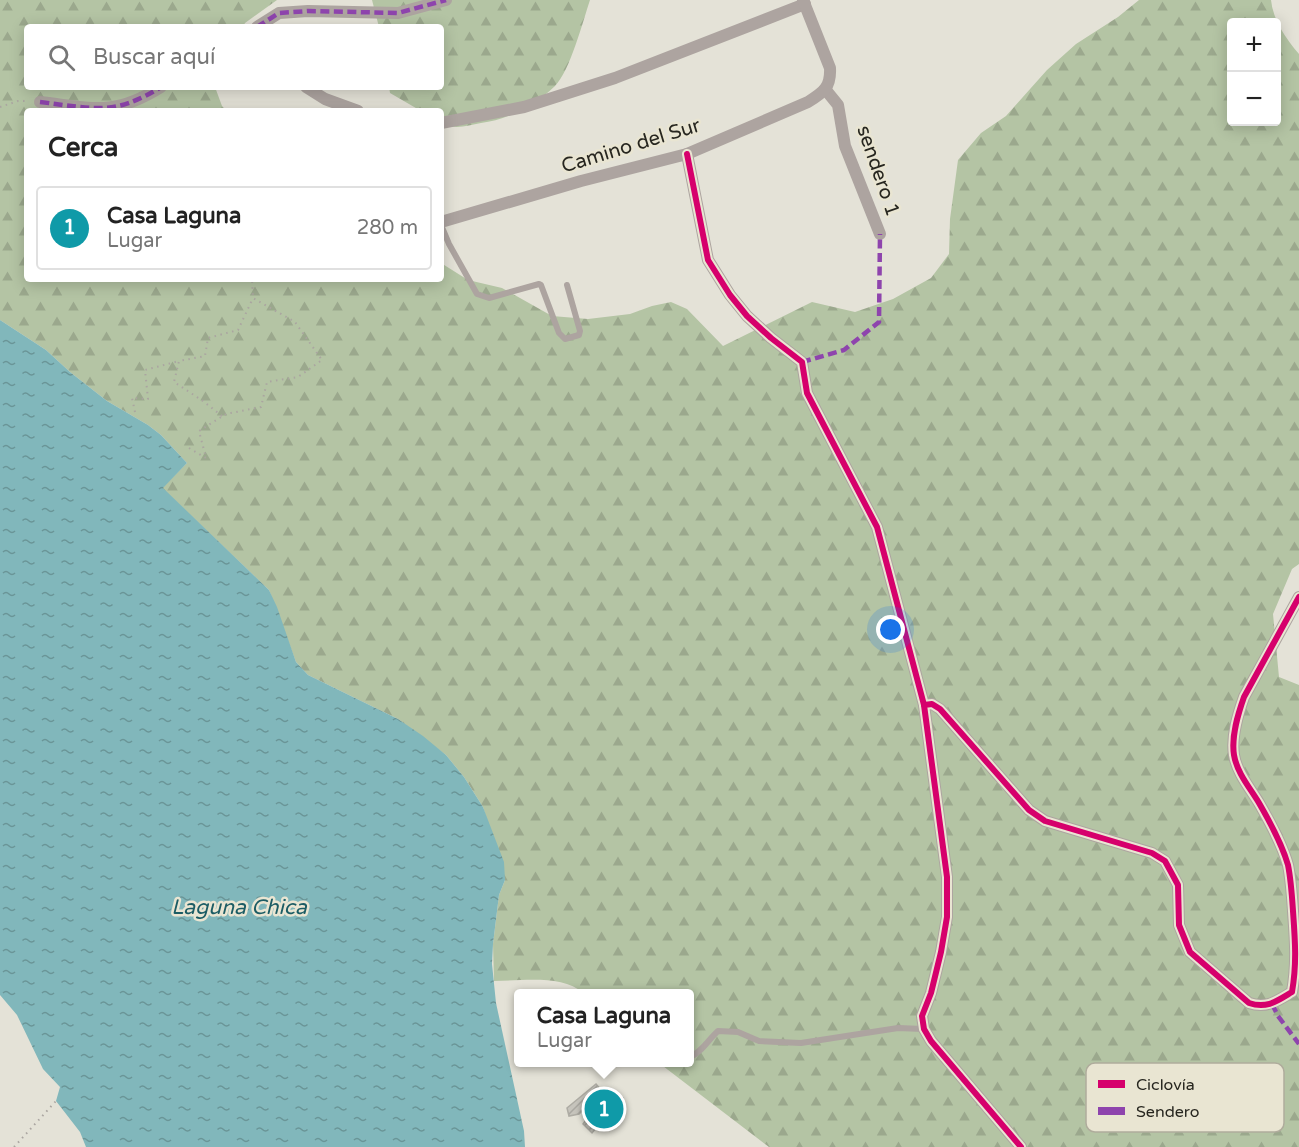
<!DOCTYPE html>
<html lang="es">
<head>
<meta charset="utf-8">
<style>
  :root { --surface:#fff; --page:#f6f6f6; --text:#222; --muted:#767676; --line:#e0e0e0; --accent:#69685f }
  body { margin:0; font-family:"Varela Round",sans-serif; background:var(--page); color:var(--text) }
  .controls { position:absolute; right:18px; top:18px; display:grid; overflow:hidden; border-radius:6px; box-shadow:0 3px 15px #0003 }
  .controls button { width:54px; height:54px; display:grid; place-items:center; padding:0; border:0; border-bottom:2px solid var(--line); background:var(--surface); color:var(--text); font:30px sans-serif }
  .you { position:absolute; left:891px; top:630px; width:21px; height:21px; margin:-15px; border:4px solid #fff; border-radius:50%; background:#1a73e8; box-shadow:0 0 0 9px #1a73e833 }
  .badge { display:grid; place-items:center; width:39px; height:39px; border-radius:50%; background:var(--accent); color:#fff; font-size:20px; font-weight:700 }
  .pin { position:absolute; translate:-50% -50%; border:3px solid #fff; box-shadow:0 2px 6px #0006 }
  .popup { position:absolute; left:514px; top:989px; width:180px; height:78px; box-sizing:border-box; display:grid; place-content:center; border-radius:6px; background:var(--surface); filter:drop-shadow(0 2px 4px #0005); font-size:20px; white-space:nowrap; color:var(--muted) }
  .popup b { font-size:22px; color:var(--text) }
  .popup::after { content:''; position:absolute; left:50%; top:100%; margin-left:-12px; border:12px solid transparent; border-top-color:var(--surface) }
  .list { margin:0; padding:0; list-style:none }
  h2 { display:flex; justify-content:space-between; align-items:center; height:78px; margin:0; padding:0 24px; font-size:26px }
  h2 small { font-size:20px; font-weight:400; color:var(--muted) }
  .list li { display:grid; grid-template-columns:39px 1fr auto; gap:18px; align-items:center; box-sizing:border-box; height:84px; margin:0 12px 12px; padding:0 12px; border:2px solid var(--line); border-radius:6px }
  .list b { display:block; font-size:22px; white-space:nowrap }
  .list p { margin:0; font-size:20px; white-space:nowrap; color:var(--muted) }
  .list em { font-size:20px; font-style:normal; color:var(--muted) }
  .icon { flex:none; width:33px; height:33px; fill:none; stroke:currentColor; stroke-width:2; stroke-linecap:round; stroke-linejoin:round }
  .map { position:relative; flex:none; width:1299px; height:1147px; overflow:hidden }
  .search { position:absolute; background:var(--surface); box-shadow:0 3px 15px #0003; left:24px; top:24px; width:420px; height:66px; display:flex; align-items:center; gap:15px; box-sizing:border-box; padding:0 21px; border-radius:6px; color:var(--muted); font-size:22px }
  .panel { position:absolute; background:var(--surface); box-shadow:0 3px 15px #0003; left:24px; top:108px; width:420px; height:174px; border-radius:6px }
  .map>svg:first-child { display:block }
  .forest { fill:url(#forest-firs); fill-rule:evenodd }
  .water { fill:url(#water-ripples) }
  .building { fill:url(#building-hatch); stroke:#aeaca4; stroke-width:1.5 }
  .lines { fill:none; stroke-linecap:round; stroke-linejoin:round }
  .path { stroke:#aaa5a0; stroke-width:2; stroke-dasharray:1.5 4.5; stroke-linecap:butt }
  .service { stroke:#ada4a0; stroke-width:6 }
  .minor { stroke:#ada4a0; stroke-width:12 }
  .quiet { stroke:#8e44ad; stroke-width:4.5; stroke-dasharray:9 4.5; stroke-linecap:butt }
  .cycleway-casing { stroke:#e9e5d2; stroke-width:10 }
  .cycleway { stroke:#d6006c; stroke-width:6 }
  .labels { text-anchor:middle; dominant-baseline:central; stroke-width:5; stroke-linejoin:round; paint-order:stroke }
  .street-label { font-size:20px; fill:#27261f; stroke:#e9e5d2 }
  .water-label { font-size:21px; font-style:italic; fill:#1b5c64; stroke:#e9e5d2 }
  .key { fill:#e9e5d2; stroke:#afac9c; stroke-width:1.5 }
  .key-label { font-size:16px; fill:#27261f }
</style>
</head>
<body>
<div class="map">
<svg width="1299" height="1147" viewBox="0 0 1299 1147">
  <defs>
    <pattern id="forest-firs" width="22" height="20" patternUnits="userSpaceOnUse" patternTransform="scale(1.5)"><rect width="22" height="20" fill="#b4c4a4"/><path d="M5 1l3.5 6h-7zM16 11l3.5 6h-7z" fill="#9ba88d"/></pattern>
    <pattern id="water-ripples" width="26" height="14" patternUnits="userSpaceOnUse" patternTransform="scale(1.5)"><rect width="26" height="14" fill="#81b7bb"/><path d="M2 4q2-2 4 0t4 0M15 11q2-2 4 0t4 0" fill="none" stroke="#6a9597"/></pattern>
    <pattern id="building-hatch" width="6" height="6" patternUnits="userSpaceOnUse" patternTransform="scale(1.5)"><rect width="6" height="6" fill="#c6c4bc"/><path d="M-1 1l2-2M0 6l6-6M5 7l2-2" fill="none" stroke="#aaa8a1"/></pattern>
  </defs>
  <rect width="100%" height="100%" fill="#e4e2d7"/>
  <!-- forest -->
  <g class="forest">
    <path d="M0,0h277l-32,23 -2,4h-216v60h188l7,19 5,5h-200v168h414v-16l27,17 34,8 50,28 36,3 42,-5 22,-8 19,-4 16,7 36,37 89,-44 43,10 38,-13 38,-21 18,-24 1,-35 8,-59 23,-27 25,-17 41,-46 29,-26 42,-27 21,-17h132c2,20 15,39 28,54v510l-7,5 -19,45 6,63 20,8v462h-530l-110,-84 31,-1v-68l-107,-1c-21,-19 -62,-12 -89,-12l-1,-37 6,-49 6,-15 -22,-73 -19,-30 -18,-22 -48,-36 -90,-44 -12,-13 -27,-72 -107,-102 25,-25 -26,-28 -13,-10 -41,-24 -37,-29 -24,-22 -46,-30zM1232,22h44v100h-44z"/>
    <path d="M372,0h218c-7,21 -20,71 -35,86 -19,19 -48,34 -74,37 -14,3 -27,7 -40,0v-12h-20l-31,-18 -1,-6h52v-60h-62z"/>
  </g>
  <!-- water -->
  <polygon class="water" points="0,320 46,350 70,372 107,401 148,425 161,435 187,463 163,488 269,590 277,607 296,662 308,675 398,719 423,736 446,755 464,777 483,807 504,862 505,880 499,895 493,944 492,964 496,1003 524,1131 525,1147 86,1147 80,1132 56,1101 60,1087 43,1069 17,1015 0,995"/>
  <!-- building -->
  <polygon class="building" points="596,1084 602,1091 595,1098 600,1105 612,1089 623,1098 609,1120 605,1117 592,1133 583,1124 593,1111 589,1104 579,1114 569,1116 567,1108"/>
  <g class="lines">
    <!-- path -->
    <g class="path">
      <polyline points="0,107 18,101 28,101"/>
      <polyline points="135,412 132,398 148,399 145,370 179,361"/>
      <polyline points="222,416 203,401 174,382 179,361 205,356 208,338 238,330 253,298"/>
      <polyline points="189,448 206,458 199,431 226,414 261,407 267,382 298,377 322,360 295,322 253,298 252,279"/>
      <polyline points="14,1147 56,1101"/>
    </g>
    <!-- service -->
    <g class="service">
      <polyline points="441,225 449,244 477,294 489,298 539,284 541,285 559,333 565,339 579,335 580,331 567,285"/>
      <path d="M690,1057c12,-5 18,-17 28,-26l20,1 21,9 42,2 97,-15 25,1"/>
    </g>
    <!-- minor -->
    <g class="minor">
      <polyline points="257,27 279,13 308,11 398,13 446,0"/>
      <polyline points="306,87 325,99 358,111"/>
      <polyline points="825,89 838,105 845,146 880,234"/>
      <path d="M40,102c52,6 73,15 121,-15"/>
      <polyline points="441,123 524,107 615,78 805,4"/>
      <polyline points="687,154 708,260 730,295 747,316 771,338 802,362 807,393 877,527 924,705"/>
      <path d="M441,222l140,-41 106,-27 121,-52c16,-10 23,-15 22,-34l-27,-68"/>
      <path d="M1021,1147l-90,-106 -7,-12 -2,-13 9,-23 10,-41 6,-35v-40l-23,-172 8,-1 8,5 89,101 16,11 107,32 13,8 13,24 1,40 11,27 59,51c18,6 28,-2 43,-11 5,-28 3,-53 1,-81 -1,-15 -2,-31 -5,-46 -6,-21 -18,-43 -29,-62 -9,-15 -22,-30 -25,-48 -3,-19 4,-41 10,-58l55,-100"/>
    </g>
    <!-- quiet -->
    <g class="quiet">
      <polyline points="257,27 279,13 308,11 398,13 446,0"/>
      <path d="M40,102c52,6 73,15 121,-15"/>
      <polyline points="802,362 844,350 879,322 880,234"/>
      <polyline points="1272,1004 1278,1016 1299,1044"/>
    </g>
    <defs>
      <g id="cycleway">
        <polyline points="687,154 708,260 730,295 747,316 771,338 802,362 807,393 877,527 924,705"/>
        <path d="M1021,1147l-90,-106 -7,-12 -2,-13 9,-23 10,-41 6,-35v-40l-23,-172 8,-1 8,5 89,101 16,11 107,32 13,8 13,24 1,40 11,27 59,51c18,6 28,-2 43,-11 5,-28 3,-53 1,-81 -1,-15 -2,-31 -5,-46 -6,-21 -18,-43 -29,-62 -9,-15 -22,-30 -25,-48 -3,-19 4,-41 10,-58l55,-100"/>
      </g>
    </defs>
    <!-- cycleway casing -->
    <use href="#cycleway" class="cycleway-casing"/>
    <!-- cycleway -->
    <use href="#cycleway" class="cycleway"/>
  </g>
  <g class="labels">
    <!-- street labels -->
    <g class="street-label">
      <text transform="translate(631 146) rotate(-17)">Camino del Sur</text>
      <text transform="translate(878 171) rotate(71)">sendero 1</text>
    </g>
    <!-- water labels -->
    <g class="water-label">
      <text x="239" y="907">Laguna Chica</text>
    </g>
  </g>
  <!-- legend -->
  <rect x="1086" y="1063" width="198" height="69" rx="9" class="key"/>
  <rect x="1098" y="1080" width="27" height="8" fill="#d6006c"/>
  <rect x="1098" y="1107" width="27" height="8" fill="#8e44ad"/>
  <g class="key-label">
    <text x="1136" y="1090">Ciclovía</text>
    <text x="1136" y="1117">Sendero</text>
  </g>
</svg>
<div class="controls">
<button>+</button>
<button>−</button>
</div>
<div class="you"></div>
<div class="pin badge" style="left:604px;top:1109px;background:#0f9aa8">1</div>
<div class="popup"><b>Casa Laguna</b>Lugar</div>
<div class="search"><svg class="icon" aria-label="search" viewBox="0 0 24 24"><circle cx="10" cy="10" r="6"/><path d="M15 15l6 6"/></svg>Buscar aquí</div>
<section class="panel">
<h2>Cerca<small></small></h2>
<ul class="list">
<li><span class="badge" style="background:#0f9aa8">1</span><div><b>Casa Laguna</b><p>Lugar</p></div><em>280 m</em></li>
</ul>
</section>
</div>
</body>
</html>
